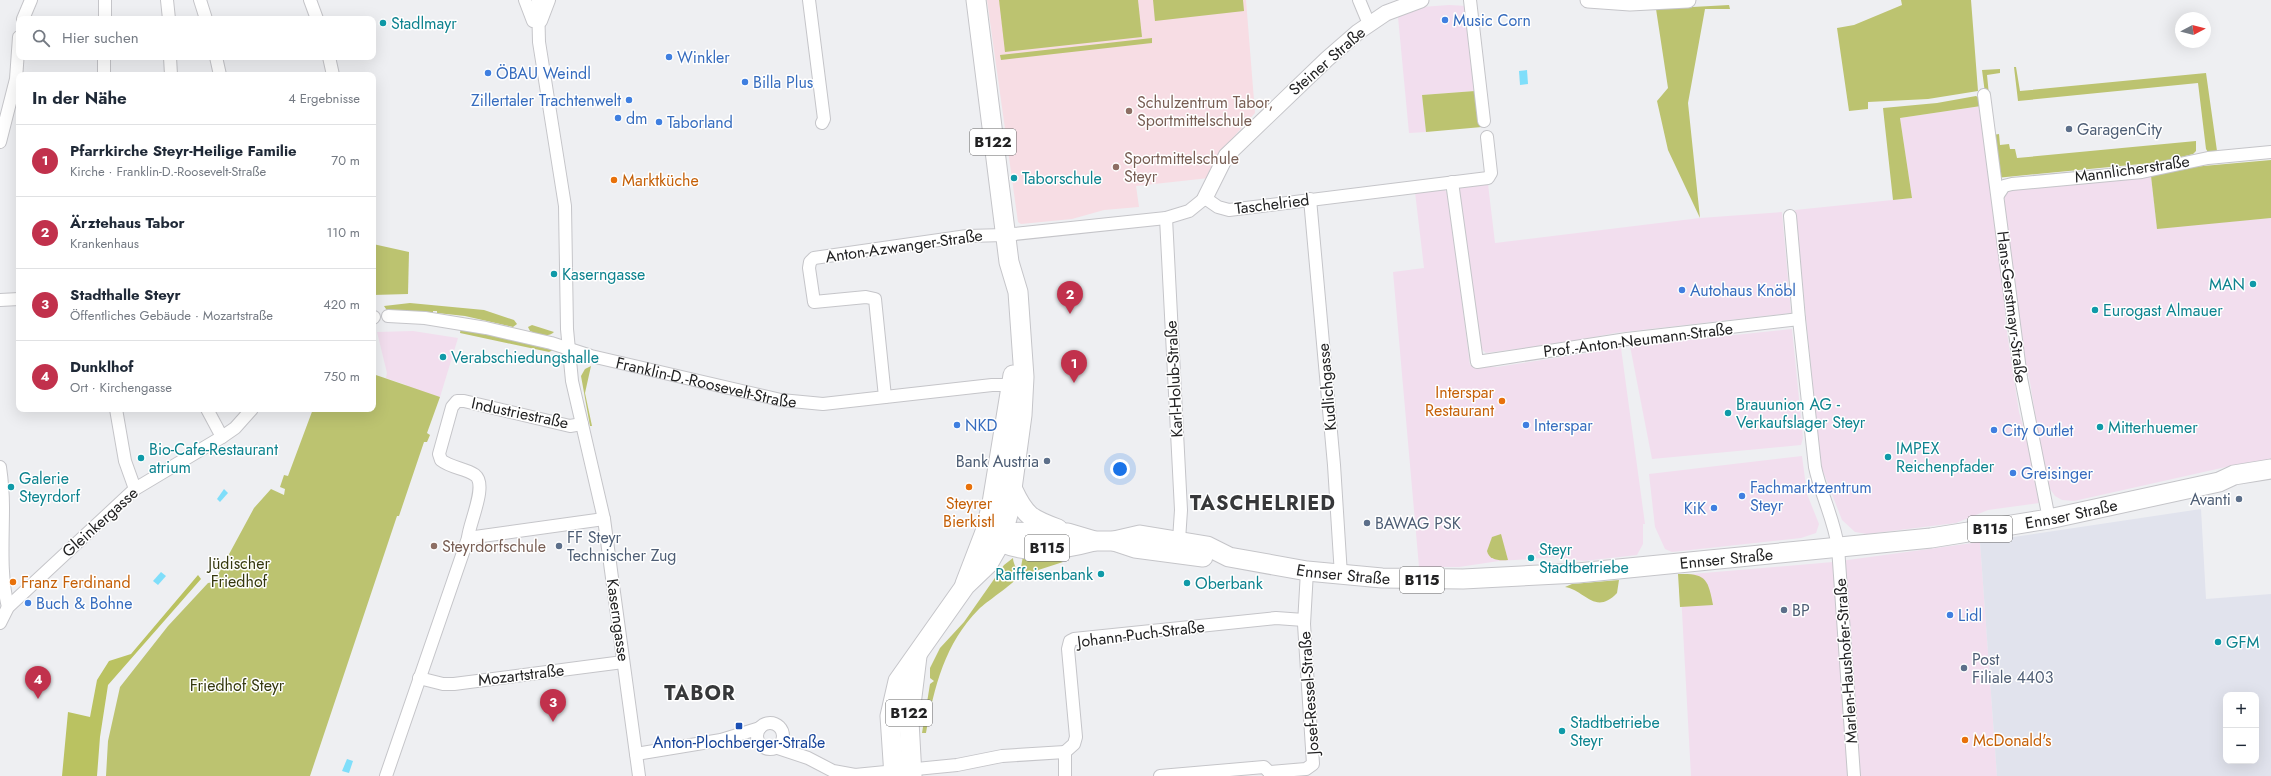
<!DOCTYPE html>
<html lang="de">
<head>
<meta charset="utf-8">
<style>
  :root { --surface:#fff; --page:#f2f2f3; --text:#1f2937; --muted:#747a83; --line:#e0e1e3; --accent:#c1314c }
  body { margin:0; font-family:Jost,sans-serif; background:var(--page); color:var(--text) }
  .controls { position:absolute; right:12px; bottom:12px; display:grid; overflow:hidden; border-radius:8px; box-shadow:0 4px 16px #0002 }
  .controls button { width:36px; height:36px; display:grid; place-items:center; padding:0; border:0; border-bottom:1px solid var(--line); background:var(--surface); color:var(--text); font:20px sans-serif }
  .compass { position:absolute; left:2175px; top:12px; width:36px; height:36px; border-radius:50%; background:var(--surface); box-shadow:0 4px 16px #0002; rotate:83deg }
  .you { position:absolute; left:1120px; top:469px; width:14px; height:14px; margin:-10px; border:3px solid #fff; border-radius:50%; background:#1a73e8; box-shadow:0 0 0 6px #1a73e833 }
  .badge { display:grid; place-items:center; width:26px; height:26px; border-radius:50%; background:var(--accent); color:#fff; font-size:13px; font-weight:700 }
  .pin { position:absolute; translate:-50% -33px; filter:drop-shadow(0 1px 2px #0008) }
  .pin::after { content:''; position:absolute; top:21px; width:14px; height:12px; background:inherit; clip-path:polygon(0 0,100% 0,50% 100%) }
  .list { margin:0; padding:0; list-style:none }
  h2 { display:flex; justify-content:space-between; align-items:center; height:52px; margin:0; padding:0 16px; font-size:17px }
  h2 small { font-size:13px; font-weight:400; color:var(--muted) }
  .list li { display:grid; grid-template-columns:26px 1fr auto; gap:12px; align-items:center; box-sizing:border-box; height:72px; padding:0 16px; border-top:1px solid var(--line) }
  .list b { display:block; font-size:15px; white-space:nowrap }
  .list p { margin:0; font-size:13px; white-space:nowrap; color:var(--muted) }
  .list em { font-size:13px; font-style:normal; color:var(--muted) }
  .icon { flex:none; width:22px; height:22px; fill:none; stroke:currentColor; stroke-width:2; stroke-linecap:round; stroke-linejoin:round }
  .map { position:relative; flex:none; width:2271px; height:776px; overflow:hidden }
  .search { position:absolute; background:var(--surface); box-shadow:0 4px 16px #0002; left:16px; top:16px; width:360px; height:44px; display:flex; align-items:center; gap:10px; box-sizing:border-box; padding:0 14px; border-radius:8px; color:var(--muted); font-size:15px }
  .panel { position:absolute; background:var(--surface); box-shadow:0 4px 16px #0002; left:16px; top:72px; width:360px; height:340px; border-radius:8px }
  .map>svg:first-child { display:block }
  .commercial { fill:#f2deee }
  .built { fill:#e1e3ed; fill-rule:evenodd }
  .education { fill:#f7dde4 }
  .green { fill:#bcc370 }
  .forest { fill:#bac261 }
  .water { fill:#7fdefa }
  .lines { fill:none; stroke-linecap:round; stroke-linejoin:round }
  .minor-casing { stroke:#c5c5c9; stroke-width:14 }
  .tertiary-casing { stroke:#c5c5c9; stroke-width:17 }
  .primary-casing { stroke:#c5c5c9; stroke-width:21 }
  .minor { stroke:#fff; stroke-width:12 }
  .tertiary { stroke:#fff; stroke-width:15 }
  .primary { stroke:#fff; stroke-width:19 }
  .shop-dot { fill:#3f7fe0; stroke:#fff; stroke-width:1.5 }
  .culture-dot { fill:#0f9aa8; stroke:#fff; stroke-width:1.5 }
  .education-dot { fill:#8d6e63; stroke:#fff; stroke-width:1.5 }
  .service-dot { fill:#5c6f8a; stroke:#fff; stroke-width:1.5 }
  .food-dot { fill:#e8710a; stroke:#fff; stroke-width:1.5 }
  .transit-dot { fill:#1a4fb4; stroke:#fff; stroke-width:1.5 }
  .labels { text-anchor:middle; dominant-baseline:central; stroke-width:3; stroke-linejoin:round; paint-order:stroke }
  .shield { fill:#fff; stroke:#646465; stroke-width:1 }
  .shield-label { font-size:15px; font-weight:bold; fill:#222223 }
  .shop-label { font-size:16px; fill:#366cbe; stroke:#fff; text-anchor:start }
  .culture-label { font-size:16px; fill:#0d838f; stroke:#fff; text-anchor:start }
  .street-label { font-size:16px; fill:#222223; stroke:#fff }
  .education-label { font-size:16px; fill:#785e54; stroke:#fff; text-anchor:start }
  .service-label { font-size:16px; fill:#4e5e75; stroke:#fff; text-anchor:start }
  .food-label { font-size:16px; fill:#c56008; stroke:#fff; text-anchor:start }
  .park-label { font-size:16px; fill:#35380e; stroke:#fff }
  .transit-label { font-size:16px; fill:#164399; stroke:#fff }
  .district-label { font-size:20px; font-weight:bold; letter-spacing:1px; fill:#37383a; stroke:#fff }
</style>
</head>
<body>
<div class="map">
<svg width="2271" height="776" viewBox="0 0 2271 776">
  <rect width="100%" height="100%" fill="#eeeff2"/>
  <!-- commercial -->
  <g class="commercial">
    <polygon points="1449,5 1467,6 1475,91 1422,95 1426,132 1409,133 1398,17 1422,7"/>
    <polygon points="1981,106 2007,301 2005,319 2019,412 2027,440 2039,503 1988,510 1956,523 1867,534 1855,532 1842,520 1821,466 1795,210 1912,198 1900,118"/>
    <polygon points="2151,176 2157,228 2271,218 2271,461 2226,467 2074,501 2062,500 2055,496 2050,489 2041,452 2030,382 2024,357 2007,241 2004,198 2008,190"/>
    <polygon points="1488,184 1495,243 1700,218 1782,212 1791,313 1615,333 1563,343 1486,353 1478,346 1458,187"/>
    <polygon points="1444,189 1448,194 1470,365 1497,367 1621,348 1645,524 1643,524 1643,544 1637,555 1584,561 1558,557 1499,561 1459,567 1419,567 1393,272 1424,268 1415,192"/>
    <polygon points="1792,329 1803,438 1801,445 1652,459 1630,346"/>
    <polygon points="413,331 458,338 440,397 406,387 406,385 386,378 387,373 377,332"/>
    <polygon points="1802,456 1807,494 1819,524 1816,533 1801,538 1672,552 1665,549 1655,527 1649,474"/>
    <polygon points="1980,542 1997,776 1691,776 1680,575 1833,562"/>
  </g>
  <!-- built -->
  <path class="built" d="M2201,509l5,90 65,-5v182h-274l-17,-234zM2226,695h30v66h-30z"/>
  <!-- education -->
  <polygon class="education" points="987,0 1246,0 1255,113 1221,151 1209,178 1136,186 1139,207 1104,210 1072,219 1021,224 1018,222"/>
  <!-- green -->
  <g class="green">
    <polygon points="999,0 1138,0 1142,37 1005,52"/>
    <polygon points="1153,0 1243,0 1244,11 1155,21"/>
    <polygon points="1901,0 1971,0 1978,91 1928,99 1868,102 1868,109 1849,111 1837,28 1854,25 1902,5"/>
    <polygon points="1729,5 1730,9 1705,9 1688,103 1700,218 1668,150 1657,101 1668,88 1656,9"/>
    <polygon points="1469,6 1482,127 1426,132 1422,95 1475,91"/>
    <polygon points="1152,38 1152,43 1001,60 1000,55"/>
    <polygon points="2014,67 2016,67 2020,91 2206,73 2217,151 2208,152 2206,149 2198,83 2018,101"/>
    <polygon points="2000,69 2000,73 1987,75 1993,135 1999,134 2000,145 2009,144 2010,149 2015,149 2017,158 2196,141 2196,151 2193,154 2162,162 1996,178 1982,70"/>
    <polygon points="1976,96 1979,98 1981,106 1900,118 1912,198 1893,200 1883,108 1937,103"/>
    <polygon points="2271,160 2271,218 2157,229 2151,176 2192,167"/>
    <polygon points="373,244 409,252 408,294 373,295"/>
    <polygon points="410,303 484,310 514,320 517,324 513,327 465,316 437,313 437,311 433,311 433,313 388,312 384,306"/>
    <path d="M532,325l22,7c-6,6 -17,2 -24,-1l-2,-4z"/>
    <polygon points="461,328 552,350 553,350 549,352 460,333"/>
    <polygon points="591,366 585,393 592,426 590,426 581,376 585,369"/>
    <polygon points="373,374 440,397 427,433 430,435 427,442 424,442 399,516 397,516 310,776 106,776 108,741 120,687 168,626 208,583 214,582 254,508 271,489 284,495 285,489 280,487 284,475 288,476 313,409 373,409"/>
    <path d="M1501,534l7,26c-9,1 -19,0 -21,-9l5,-14z"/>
    <polygon points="1023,556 1027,561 1038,560 1042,556 1063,562 1026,574 1021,567"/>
    <path d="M1013,558c0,7 7,14 3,21 -2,4 -31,24 -37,30 -34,34 -45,78 -53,124h-4l8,-49 4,-3 -4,-3v-10l10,-20 24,-26 40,-57z"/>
    <path d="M1678,574c28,-1 30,5 35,31l-33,2z"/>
    <path d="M1619,580l-2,13c-22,23 -32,-3 -52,-6l7,-3z"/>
  </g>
  <!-- forest -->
  <polygon class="forest" points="198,575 201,579 108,685 100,737 97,776 62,776 68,712 90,717 97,680 109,661 131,654"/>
  <!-- water -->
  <g class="water">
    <polygon points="1527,70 1528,84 1520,85 1519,71"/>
    <polygon points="224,489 228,493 220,502 217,499"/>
    <polygon points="161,572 166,576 158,585 153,581"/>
    <polygon points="347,759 353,761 349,773 342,771"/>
  </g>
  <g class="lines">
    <defs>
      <g id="minor">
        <polyline points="167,0 169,19"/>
        <polyline points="200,0 206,19"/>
        <polyline points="310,0 317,19"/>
        <polyline points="525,0 533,21"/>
        <polyline points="538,0 539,42 565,206 567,329 572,381 604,519 639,776"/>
        <polyline points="809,0 824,119 822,123"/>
        <polyline points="1359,0 1369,24"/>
        <polyline points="1470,0 1484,121"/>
        <polyline points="23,19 31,0"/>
        <polyline points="105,19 105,0"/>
        <polyline points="541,21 549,0"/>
        <polyline points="170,57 171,75"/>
        <polyline points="216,57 220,75"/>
        <polyline points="329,57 333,75"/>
        <polyline points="104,75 104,57"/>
        <polyline points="1984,95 2021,378 2049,519"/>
        <polyline points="0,142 16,79 19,37"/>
        <path d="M1452,182l25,180 150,-23 172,-20 16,148c6,28 19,52 23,80l16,229"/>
        <polyline points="1998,195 2004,186 2012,184 2142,172 2208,158 2271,152"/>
        <polyline points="1310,199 1334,465 1341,575"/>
        <polyline points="1790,216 1799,319"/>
        <polyline points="1166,218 1181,510 1179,540"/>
        <polyline points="0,300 19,299"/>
        <path id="s1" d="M388,316l37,2 61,10 65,15 40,13 190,44 42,4 169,-19h20"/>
        <polyline points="373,318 374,317"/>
        <polyline points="885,397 875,299 866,297 814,302 809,268 810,262 814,258 967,236 1005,235 1166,218 1189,211 1205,198 1218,207 1229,210 1488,178 1491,173 1487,137"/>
        <polyline points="116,409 125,461 135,489"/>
        <polyline points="207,409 222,437"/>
        <path d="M0,467c2,14 3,26 3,40 0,34 -3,68 5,100"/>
        <polyline points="468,538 604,519"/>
        <polyline points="0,623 8,607 135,489 222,437 235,428 252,409"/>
        <polyline points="419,678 443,684 454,684 623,662"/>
        <circle cx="770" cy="736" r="13"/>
        <polyline points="778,748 808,758 833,771 855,775 957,765 1002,756 1065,752"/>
        <polyline points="1065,752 1074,744 1076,737 1068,649 1070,641 1074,639 1276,618 1304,620"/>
        <polyline points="1065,752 1065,776"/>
        <polyline points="636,754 721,740 760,728"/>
        <polyline points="1269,772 1306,769 1313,764 1304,624 1307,571"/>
        <path d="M386,776l82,-238c1,-15 20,-53 7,-63 -10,-7 -24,-7 -34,-15l-2,-6 13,-47 5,-6h7l106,25 12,-2"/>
        <polyline points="1160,776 1264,767 1269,772"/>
      </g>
      <g id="tertiary">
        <polyline points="1588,0 1630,3 1688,0"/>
        <polyline points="1205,198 1226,156 1327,59 1358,32 1386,13 1421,0"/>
      </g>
      <g id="primary">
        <path d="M1013,490c12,26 18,29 45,39"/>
        <path id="s2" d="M985,532l83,1 27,8h19l26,-6 67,11 22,11 78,14 75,7 81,1 115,-6 353,-35 118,-19 170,-37 15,-7 37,-6"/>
        <path d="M989,535c29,22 72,15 105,6"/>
        <polyline points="1114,541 1135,548 1203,557"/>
        <polyline points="965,584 985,532 992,503 1013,375"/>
        <polyline points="894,776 890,716 898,681 965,586 988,564 1000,543 1009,511 1022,415 1024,377 1018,292 1009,262 976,0"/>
        <polyline points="912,776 909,721 917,656"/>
      </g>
    </defs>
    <!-- minor casing -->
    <use href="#minor" class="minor-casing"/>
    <!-- tertiary casing -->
    <use href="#tertiary" class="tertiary-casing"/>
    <!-- primary casing -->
    <use href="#primary" class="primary-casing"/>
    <!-- minor -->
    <use href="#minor" class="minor"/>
    <!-- tertiary -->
    <use href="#tertiary" class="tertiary"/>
    <!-- primary -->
    <use href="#primary" class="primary"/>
  </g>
  <!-- markers -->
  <g class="shop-dot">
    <circle cx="1445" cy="20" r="4"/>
    <circle cx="669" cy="57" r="4"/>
    <circle cx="488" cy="73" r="4"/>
    <circle cx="745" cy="82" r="4"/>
    <circle cx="629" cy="100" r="4"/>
    <circle cx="618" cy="118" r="4"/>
    <circle cx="659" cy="122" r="4"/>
    <circle cx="1682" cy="290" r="4"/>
    <circle cx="957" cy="425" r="4"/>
    <circle cx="1526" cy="425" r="4"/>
    <circle cx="1994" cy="430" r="4"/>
    <circle cx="2013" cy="473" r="4"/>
    <circle cx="1742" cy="496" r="4"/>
    <circle cx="1714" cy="508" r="4"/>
    <circle cx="28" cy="603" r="4"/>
    <circle cx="1950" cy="615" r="4"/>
  </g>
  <g class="culture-dot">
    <circle cx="383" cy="23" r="4"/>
    <circle cx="1014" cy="178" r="4"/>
    <circle cx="554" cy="274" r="4"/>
    <circle cx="2253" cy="284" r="4"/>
    <circle cx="2095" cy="310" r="4"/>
    <circle cx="443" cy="357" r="4"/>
    <circle cx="1728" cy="413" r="4"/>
    <circle cx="2100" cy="427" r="4"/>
    <circle cx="1888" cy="457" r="4"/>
    <circle cx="141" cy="458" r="4"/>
    <circle cx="11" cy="487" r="4"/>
    <circle cx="1531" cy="558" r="4"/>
    <circle cx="1101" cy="574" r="4"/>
    <circle cx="1187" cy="583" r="4"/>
    <circle cx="2218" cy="642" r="4"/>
    <circle cx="1562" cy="731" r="4"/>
  </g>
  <g class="education-dot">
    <circle cx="1129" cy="111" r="4"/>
    <circle cx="1116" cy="167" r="4"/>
    <circle cx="434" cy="546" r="4"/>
  </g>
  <g class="service-dot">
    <circle cx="2069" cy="129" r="4"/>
    <circle cx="1047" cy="461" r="4"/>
    <circle cx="2239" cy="499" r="4"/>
    <circle cx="1367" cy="523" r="4"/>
    <circle cx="559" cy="546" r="4"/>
    <circle cx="1784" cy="610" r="4"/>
    <circle cx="1964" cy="668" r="4"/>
  </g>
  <g class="food-dot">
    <circle cx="614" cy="180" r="4"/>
    <circle cx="1502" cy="401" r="4"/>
    <circle cx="969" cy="487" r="4"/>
    <circle cx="13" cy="582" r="4"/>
    <circle cx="1965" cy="740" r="4"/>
  </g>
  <rect class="transit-dot" x="735" y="722" width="8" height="8" rx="2"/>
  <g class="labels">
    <!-- shield labels -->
    <g class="shield">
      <rect x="970" y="129" width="46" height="26" rx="3"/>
      <rect x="1968" y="516" width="44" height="26" rx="3"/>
      <rect x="1025" y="535" width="44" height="26" rx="3"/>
      <rect x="1400" y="567" width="44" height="26" rx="3"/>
      <rect x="886" y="700" width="46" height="26" rx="3"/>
    </g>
    <g class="shield-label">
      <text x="993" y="142">B122</text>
      <text x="1990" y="529">B115</text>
      <text x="1047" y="548">B115</text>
      <text x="1422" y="580">B115</text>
      <text x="909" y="713">B122</text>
    </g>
    <!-- shop labels -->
    <g class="shop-label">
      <text x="1453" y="20">Music Corn</text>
      <text x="677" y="57">Winkler</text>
      <text x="496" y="73">ÖBAU Weindl</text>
      <text x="753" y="82">Billa Plus</text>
      <text x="621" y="100" text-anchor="end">Zillertaler Trachtenwelt</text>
      <text x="626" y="118">dm</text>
      <text x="667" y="122">Taborland</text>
      <text x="1690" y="290">Autohaus Knöbl</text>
      <text x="965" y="425">NKD</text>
      <text x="1534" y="425">Interspar</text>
      <text x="2002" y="430">City Outlet</text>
      <text x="2021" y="473">Greisinger</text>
      <text x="1750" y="487">Fachmarktzentrum<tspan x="1750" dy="18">Steyr</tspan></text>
      <text x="1706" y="508" text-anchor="end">KiK</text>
      <text x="36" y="603">Buch &amp; Bohne</text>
      <text x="1958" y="615">Lidl</text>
    </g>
    <!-- culture labels -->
    <g class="culture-label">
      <text x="391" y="23">Stadlmayr</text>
      <text x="1022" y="178">Taborschule</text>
      <text x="562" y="274">Kaserngasse</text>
      <text x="2245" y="284" text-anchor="end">MAN</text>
      <text x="2103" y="310">Eurogast Almauer</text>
      <text x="451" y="357">Verabschiedungshalle</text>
      <text x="1736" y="404">Brauunion AG -<tspan x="1736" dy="18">Verkaufslager Steyr</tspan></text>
      <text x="2108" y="427">Mitterhuemer</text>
      <text x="1896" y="448">IMPEX<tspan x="1896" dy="18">Reichenpfader</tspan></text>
      <text x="149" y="449">Bio-Cafe-Restaurant<tspan x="149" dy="18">atrium</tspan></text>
      <text x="19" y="478">Galerie<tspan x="19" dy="18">Steyrdorf</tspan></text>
      <text x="1539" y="549">Steyr<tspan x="1539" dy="18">Stadtbetriebe</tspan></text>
      <text x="1093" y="574" text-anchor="end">Raiffeisenbank</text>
      <text x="1195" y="583">Oberbank</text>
      <text x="2226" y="642">GFM</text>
      <text x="1570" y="722">Stadtbetriebe<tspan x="1570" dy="18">Steyr</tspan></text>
    </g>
    <!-- street labels -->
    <g class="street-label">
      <text transform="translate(1327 61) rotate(-41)">Steiner Straße</text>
      <text transform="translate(2132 169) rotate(-8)">Mannlicherstraße</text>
      <text transform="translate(1272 204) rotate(-7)">Taschelried</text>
      <text transform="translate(904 246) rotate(-8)">Anton-Azwanger-Straße</text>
      <text transform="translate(2012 307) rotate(83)">Hans-Gerstmayr-Straße</text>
      <text transform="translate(1638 340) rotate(-7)">Prof.-Anton-Neumann-Straße</text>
      <text transform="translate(1174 379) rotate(-93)">Karl-Holub-Straße</text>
      <text stroke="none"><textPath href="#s1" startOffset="326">Franklin-D.-Roosevelt-Straße</textPath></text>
      <text transform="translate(1327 387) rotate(-95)">Kudlichgasse</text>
      <text transform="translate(520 413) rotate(12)">Industriestraße</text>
      <text stroke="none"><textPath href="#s2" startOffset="1097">Ennser Straße</textPath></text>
      <text transform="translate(100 522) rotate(-42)">Gleinkergasse</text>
      <text stroke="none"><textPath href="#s2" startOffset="749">Ennser Straße</textPath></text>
      <text stroke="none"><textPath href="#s2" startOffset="365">Ennser Straße</textPath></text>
      <text transform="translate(618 620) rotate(82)">Kaserngasse</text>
      <text transform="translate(1141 634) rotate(-7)">Johann-Puch-Straße</text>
      <text transform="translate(1846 661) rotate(-94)">Marlen-Haushofer-Straße</text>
      <text transform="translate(521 675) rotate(-7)">Mozartstraße</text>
      <text transform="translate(1309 693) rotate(-94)">Josef-Ressel-Straße</text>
    </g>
    <!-- education labels -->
    <g class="education-label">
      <text x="1137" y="102">Schulzentrum Tabor,<tspan x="1137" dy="18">Sportmittelschule</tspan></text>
      <text x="1124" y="158">Sportmittelschule<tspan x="1124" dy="18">Steyr</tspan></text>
      <text x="442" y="546">Steyrdorfschule</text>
    </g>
    <!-- service labels -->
    <g class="service-label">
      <text x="2077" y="129">GaragenCity</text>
      <text x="1039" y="461" text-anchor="end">Bank Austria</text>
      <text x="2231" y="499" text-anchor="end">Avanti</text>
      <text x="1375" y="523">BAWAG PSK</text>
      <text x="567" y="537">FF Steyr<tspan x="567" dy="18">Technischer Zug</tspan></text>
      <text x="1792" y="610">BP</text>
      <text x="1972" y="659">Post<tspan x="1972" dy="18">Filiale 4403</tspan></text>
    </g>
    <!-- food labels -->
    <g class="food-label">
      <text x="622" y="180">Marktküche</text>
      <text x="1494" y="392" text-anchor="end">Interspar<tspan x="1494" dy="18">Restaurant</tspan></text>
      <text x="969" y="503" text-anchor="middle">Steyrer<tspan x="969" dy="18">Bierkistl</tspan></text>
      <text x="21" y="582">Franz Ferdinand</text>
      <text x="1973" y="740">McDonald's</text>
    </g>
    <!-- park labels -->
    <g class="park-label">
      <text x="239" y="563">Jüdischer<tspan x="239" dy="18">Friedhof</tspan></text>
      <text x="237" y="685">Friedhof Steyr</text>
    </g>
    <!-- transit labels -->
    <g class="transit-label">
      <text x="739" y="742">Anton-Plochberger-Straße</text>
    </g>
    <!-- district labels -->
    <g class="district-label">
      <text x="1263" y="503">TASCHELRIED</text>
      <text x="700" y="693">TABOR</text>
    </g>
  </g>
</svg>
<div class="controls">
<button>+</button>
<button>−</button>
</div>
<svg class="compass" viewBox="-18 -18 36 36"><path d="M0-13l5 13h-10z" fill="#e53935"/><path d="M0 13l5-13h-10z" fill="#747a83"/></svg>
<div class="you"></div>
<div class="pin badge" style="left:1074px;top:383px">1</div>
<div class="pin badge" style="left:1070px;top:314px">2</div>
<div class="pin badge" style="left:553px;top:722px">3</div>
<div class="pin badge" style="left:38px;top:699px">4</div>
<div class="search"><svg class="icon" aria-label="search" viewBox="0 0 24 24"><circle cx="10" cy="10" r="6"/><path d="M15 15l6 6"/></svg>Hier suchen</div>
<section class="panel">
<h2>In der Nähe<small>4 Ergebnisse</small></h2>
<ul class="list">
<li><span class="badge">1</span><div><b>Pfarrkirche Steyr-Heilige Familie</b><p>Kirche · Franklin-D.-Roosevelt-Straße</p></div><em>70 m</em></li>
<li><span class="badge">2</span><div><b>Ärztehaus Tabor</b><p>Krankenhaus</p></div><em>110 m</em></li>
<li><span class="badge">3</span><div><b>Stadthalle Steyr</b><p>Öffentliches Gebäude · Mozartstraße</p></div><em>420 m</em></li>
<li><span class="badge">4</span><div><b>Dunklhof</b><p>Ort · Kirchengasse</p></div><em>750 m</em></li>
</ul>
</section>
</div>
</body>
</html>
